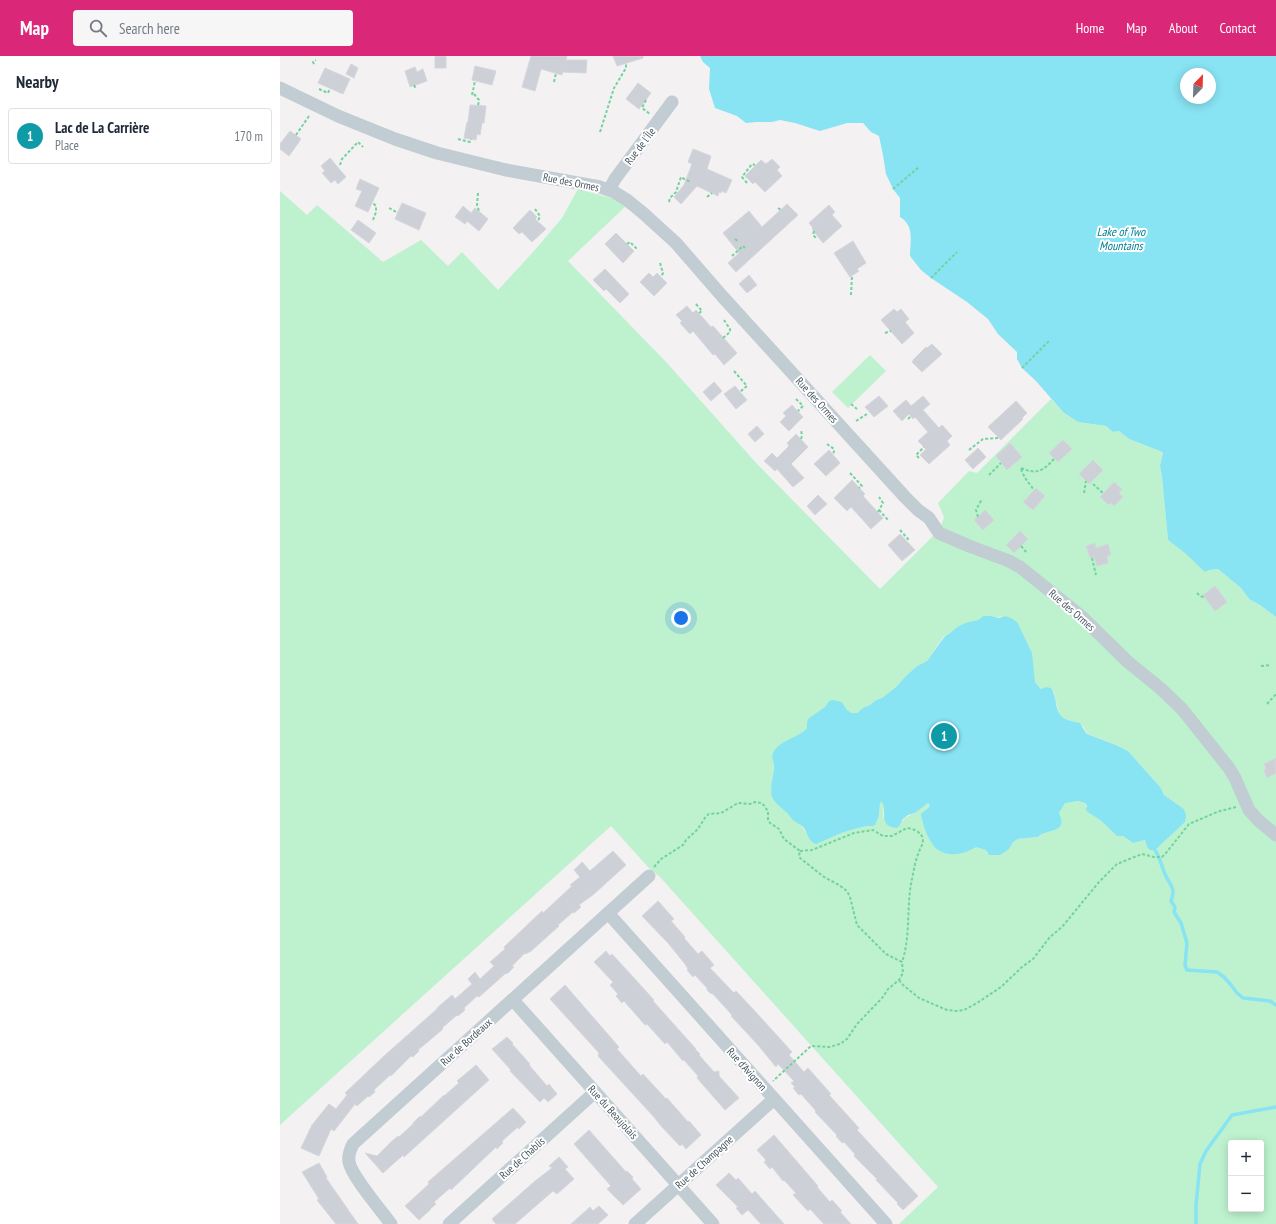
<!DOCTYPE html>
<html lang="en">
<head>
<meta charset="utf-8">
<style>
  :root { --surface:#fff; --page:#f6f6f7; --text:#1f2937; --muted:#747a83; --line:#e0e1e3; --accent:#db2777 }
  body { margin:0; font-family:"PT Sans Narrow",sans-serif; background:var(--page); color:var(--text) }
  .controls { position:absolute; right:12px; bottom:12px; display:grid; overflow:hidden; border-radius:4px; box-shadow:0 2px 10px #0003 }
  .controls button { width:36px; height:36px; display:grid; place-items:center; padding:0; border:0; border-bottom:1px solid var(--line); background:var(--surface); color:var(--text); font:20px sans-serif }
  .compass { position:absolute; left:900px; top:12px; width:36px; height:36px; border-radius:50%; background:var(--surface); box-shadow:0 2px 10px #0003; rotate:23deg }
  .you { position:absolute; left:401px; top:562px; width:14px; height:14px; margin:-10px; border:3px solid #fff; border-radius:50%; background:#1a73e8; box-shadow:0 0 0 6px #1a73e833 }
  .badge { display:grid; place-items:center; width:26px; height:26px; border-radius:50%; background:var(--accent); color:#fff; font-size:13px; font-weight:700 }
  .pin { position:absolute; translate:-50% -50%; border:2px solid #fff; box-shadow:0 1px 4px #0006 }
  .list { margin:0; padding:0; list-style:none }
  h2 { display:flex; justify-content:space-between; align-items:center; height:52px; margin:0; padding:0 16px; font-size:17px }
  h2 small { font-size:13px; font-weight:400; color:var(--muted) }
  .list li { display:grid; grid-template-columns:26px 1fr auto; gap:12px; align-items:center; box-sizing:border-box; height:56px; margin:0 8px 8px; padding:0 8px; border:1px solid var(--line); border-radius:4px }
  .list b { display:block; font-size:15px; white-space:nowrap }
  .list p { margin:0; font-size:13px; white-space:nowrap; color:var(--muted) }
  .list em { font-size:13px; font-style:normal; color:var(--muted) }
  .icon { flex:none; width:22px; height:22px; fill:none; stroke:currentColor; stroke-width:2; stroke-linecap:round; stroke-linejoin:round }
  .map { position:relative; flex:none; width:996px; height:1168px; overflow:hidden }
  header { display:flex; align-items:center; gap:24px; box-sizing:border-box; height:56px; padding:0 20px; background:var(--accent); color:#fff }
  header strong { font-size:19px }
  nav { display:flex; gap:22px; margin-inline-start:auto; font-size:14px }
  .search { width:280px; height:36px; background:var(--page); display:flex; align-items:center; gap:10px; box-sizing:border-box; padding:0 14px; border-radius:4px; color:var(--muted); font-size:15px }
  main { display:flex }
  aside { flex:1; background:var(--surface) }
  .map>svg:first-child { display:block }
  .green { fill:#bef2cf; fill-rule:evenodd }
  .water { fill:#88e3f2; fill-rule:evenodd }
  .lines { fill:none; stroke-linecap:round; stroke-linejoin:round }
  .stream { stroke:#88e3f2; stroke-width:3.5 }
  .building { fill:#cdd0d6; stroke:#d5d7dd }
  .path { stroke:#73d39e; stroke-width:2; stroke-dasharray:3 2; stroke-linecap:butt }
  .minor { stroke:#c1ccd3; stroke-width:13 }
  .labels { text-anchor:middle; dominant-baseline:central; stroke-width:4; stroke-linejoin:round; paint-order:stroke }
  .street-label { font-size:11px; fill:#475660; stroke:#fff }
  .water-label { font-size:12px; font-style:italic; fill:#068196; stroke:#fff }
</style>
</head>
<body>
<header>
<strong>Map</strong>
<div class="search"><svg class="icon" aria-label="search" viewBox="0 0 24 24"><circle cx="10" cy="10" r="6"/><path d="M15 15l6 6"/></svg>Search here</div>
<nav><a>Home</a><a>Map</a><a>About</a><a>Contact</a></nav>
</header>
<main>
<aside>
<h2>Nearby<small></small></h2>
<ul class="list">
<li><span class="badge" style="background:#0f9aa8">1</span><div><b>Lac de La Carrière</b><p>Place</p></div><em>170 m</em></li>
</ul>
</aside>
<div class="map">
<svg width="996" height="1168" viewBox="0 0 996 1168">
  <rect width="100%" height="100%" fill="#f3f1f1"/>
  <!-- green -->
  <g class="green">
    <path d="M298,133l36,10 12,7 -58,55 99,102 91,102 122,124 60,-60 4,-12 -6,-14 31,-32 8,2 74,-74 12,13 15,10 28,4 7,6 6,-1 10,8 31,12 3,3 -3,12 2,11 6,63 41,30 9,-1 23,19 8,11 11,6 16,12v607h-377l39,-37 -278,-310 -12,-10 -37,-41 -331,299v-934l27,24 10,-10 66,57 38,-22 27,26 14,-14 36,38 36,-39 28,-33zM703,560c8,0 14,2 22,0l28,54 2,12 3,5 3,2 5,-2 8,5 5,23 4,3 20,8 3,6 6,4 24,9 12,6 33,37 3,7 20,14 1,13 -9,8 -29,17 -2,-7 -12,3 -10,-7h-6l-17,-16 -11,-7 -4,-10 -7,-2 -13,1 -6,11c11,21 -15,16 -21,24l-20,2 -5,3 -4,7 -20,6 -3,-5 -10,-4c-16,12 -27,4 -43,-2l-11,-23 2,-10 6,-5 -2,-3c-5,3 -9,7 -13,10 -8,4 -10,3 -15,12l-17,-8 1,-12 -1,-3 -3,1 -1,13 -6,10h-4l-22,4 -13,5 -7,5 -6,1 -13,-6 -8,-11 -6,-3 -6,-8 -14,-13 -2,-4v-15l2,-13 -1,-15c10,-12 27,-16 34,-25v-5l18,-16 4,-6 13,1 5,8 5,3h5l6,-5 7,-3 6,-5 6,-2 14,-11 10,-11 11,-10 10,-5 17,-25 6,-3 6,-5 22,-8zM951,1087h30v66h-30z"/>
    <polygon points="590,299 606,315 568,352 552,336"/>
  </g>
  <!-- water -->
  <g class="water">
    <path d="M420,0h576v561l-16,-12 -11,-6 -8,-11 -23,-19 -9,1 -4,2 -20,-19 -17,-13 -6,-63 -2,-11 3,-13 -3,-2 -31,-12 -10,-8 -6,1 -7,-6 -28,-4 -15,-10 -27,-31 -14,-13 -5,-9v-7l-19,-18 -10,-15 -21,-17 -36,-24 -10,-8 -11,-14c0,-15 5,-30 -10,-39v-19l-7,-9 -7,-15 -3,-19 -4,-19 -8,-4 -8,-9h-16l-27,8 -25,-8 -15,-3 -8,2h-16l-10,1 -9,-7 -22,-8 -6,-19 1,-21 -7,-6zM906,18h24v24h-24z"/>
    <path d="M703,560h8l8,2 6,-2 6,2 6,4 15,31 3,29 3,4 3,3 5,-2 5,1c3,5 4,9 5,15 2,16 10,17 24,20l6,10 6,3 24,9 12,6 33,37 3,7 20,14 2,6 -1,7 -30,28h-5l-3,-3 -2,-7 -12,3 -10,-7h-6l-17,-16 -11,-7 -3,-3 1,-4 -2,-3 -7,-2 -13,2 -6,10c11,21 -15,16 -21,24l-20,2 -5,3 -4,7 -9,6h-11l-3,-5 -10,-3c-11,7 -28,11 -39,2 -8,-6 -15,-26 -16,-35l9,-8 -2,-3 -13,10 -7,2 -5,4 -3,6 -3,3c-20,-2 -9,-16 -15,-26l-2,1 -1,13 -4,9 -2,1h-4c-15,2 -27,6 -41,13 -4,2 -7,2 -11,5 -8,-1 -9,-10 -13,-16 -3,-4 -6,-4 -10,-7 -3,-2 -5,-7 -8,-9 -4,-4 -10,-8 -13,-13 -4,-7 0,-23 1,-30 1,-5 -3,-10 -1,-16 6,-13 26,-15 34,-25v-5l1,-4 17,-12 4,-6 4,-1 9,2 5,8 5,3h5l6,-5 7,-3 6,-5 6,-2 14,-11 10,-11 11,-10 10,-5 18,-25 5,-3 6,-5 9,-5 13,-3z"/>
  </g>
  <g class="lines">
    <!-- stream -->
    <g class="stream">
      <path d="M875,794c6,9 7,20 13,30 2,3 5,8 5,12 0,3 -1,6 -2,9l4,6 -1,5 7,11 6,20 -2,22 2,5 30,2 7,5 7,8 6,8 6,5 27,3 6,4"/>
      <polyline points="916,1168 916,1149 920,1108 926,1095 952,1059 996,1051"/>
    </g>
  </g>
  <!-- building -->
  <g class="building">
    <rect x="155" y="0" width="11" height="12"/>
    <polygon points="251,0 287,0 286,4 307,4 306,17 283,16 282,19 261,13 255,35 242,31"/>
    <polygon points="333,0 363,0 363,2 337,10"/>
    <polygon points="71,8 78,12 74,22 66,18"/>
    <polygon points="195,10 216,15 212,29 192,24"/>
    <polygon points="135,11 137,16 143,13 147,25 130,31 125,15"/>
    <polygon points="45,12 70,23 63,38 38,27"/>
    <polygon points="358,27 371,37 359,53 346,43"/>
    <polygon points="190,49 206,50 204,67 202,67 200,79 197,78 196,84 184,82 187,66 188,66"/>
    <polygon points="10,75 21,83 9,100 0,93 0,88"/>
    <polygon points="413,93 431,100 427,113 452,124 446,137 442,135 441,137 439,136 438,140 417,130 401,148 394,141 404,129 412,108 408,106"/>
    <polygon points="50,102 66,121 58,128 55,124 51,127 42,117 45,115 41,110"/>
    <polygon points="492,103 500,111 497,114 502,120 485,136 475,126 473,128 465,120 481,104 486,108"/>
    <polygon points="80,123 99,132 88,156 75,150 82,135 76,133"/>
    <polygon points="122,147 146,157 139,174 115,163"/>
    <polygon points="507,148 518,159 456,216 448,207 459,197 443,177 469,155 482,171"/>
    <polygon points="549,149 555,156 552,159 562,170 543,187 532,173 533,172 529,167"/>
    <polygon points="183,150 191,157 195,152 208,163 199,175 187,165 185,168 175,161"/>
    <polygon points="250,154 257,161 255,163 266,173 252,186 242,176 239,178 233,172"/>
    <polygon points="78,164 96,177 89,187 71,174"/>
    <polygon points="336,177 354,195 343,207 325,188"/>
    <polygon points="573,185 586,207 577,213 579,215 570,221 554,197"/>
    <polygon points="325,213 349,238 340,247 326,233 324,235 313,224"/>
    <polygon points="369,217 373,221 377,217 387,227 374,240 360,226"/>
    <polygon points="469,219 477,229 467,237 459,228"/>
    <polygon points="407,250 413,257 416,254 431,271 433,270 457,297 444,309 435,298 433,299 413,275 410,278 400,267 402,265 396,259"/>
    <polygon points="614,253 617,256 621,253 629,263 625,266 634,277 622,288 601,264"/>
    <polygon points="652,288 662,298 642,316 632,306 633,305 633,304 646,291 647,292"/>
    <polygon points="434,326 442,335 431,345 423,336"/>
    <polygon points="455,330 467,344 456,353 444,338"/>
    <polygon points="599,340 608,350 594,361 585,351"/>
    <polygon points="643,340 650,348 643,354 659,372 662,369 672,380 667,385 670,389 649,408 640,399 646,393 638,385 648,376 635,361 633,363 629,358 622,365 613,355 626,344 631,350"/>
    <polygon points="736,345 747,357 742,362 743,363 721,384 708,371"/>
    <polygon points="512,349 523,361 509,375 500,366 506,360 503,357"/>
    <polygon points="477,370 484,378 475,386 468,378"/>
    <polygon points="516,378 528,391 511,408 524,422 513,431 497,413 495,415 484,405 492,397 497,402 509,390 507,387"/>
    <polygon points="783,384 792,393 778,406 769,397"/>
    <polygon points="730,387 742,401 727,414 716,400"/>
    <polygon points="698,392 706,401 693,413 685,404"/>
    <polygon points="549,394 560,407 546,420 534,408"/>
    <polygon points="813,404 823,414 809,428 799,418"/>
    <polygon points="572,424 585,438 583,440 603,462 591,473 571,451 567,455 554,442"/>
    <polygon points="834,426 842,433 839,437 843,441 834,450 831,447 829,449 820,441"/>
    <polygon points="756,432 765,440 753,454 743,446"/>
    <polygon points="538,439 547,448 535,459 527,450"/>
    <polygon points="705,454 714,464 703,474 694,464"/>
    <polygon points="740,475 748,483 734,497 726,489"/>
    <polygon points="620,478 635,494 622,505 608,489"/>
    <polygon points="815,487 816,492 828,488 831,499 827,500 828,507 817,510 814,501 810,502 806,490"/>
    <polygon points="935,530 947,546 935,555 923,539"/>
    <polygon points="996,702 996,717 987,722 984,714 986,713 984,708"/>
    <polygon points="333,795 346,809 314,838 299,849 301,851 294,857 293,856 278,869 279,870 250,896 249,896 246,898 245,897 232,910 234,911 227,918 226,917 199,941 197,940 184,952 185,954 178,960 177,959 162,972 163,973 138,994 139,995 133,1001 131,1000 111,1020 110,1019 94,1034 95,1036 89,1041 88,1040 77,1050 75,1048 54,1075 51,1073 39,1100 21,1092 32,1069 49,1048 56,1053 67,1039 65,1037 104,1000 157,953 157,952 172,939 175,943 192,928 188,923 195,916 200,923 214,910 210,906 225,893 224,891 262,855 263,857 292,830 290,829 300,821 294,814 302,806 310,815"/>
    <polygon points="378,845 394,863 391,865 405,881 404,882 418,898 422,895 434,909 430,912 454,937 456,935 473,953 512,996 509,999 524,1016 528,1012 551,1038 549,1039 579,1072 577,1074 638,1140 623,1154 617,1148 618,1147 596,1124 597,1123 574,1100 575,1098 564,1086 562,1087 556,1080 557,1079 535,1056 536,1055 521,1038 519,1039 513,1032 515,1031 511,1027 514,1025 498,1008 496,1011 478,989 451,960 452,959 442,948 433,938 430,937 427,934 427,932 415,919 413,921 407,914 408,913 405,908 388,887 362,860"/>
    <polygon points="326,895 330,900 332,898 374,944 373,945 416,993 415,993 420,998 419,999 434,1016 439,1015 439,1020 459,1042 445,1054 417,1022 418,1020 404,1004 403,1005 387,986 385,988 367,968 365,969 344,945 342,947 336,940 338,938 330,929 333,926 314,906"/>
    <polygon points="285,929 339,991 337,993 361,1020 363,1018 386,1043 387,1042 408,1066 409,1065 421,1079 406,1093 402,1088 400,1090 381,1070 374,1061 318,1000 319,997 270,943"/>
    <polygon points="227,981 233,987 232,988 250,1008 249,1009 267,1030 269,1028 277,1038 268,1046 264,1042 260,1046 230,1015 231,1014 212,993"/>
    <polygon points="196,1009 209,1024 124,1101 123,1099 103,1117 85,1097 97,1100 111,1086 118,1080 119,1081 133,1068 133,1067 140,1060 141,1061 164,1039 164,1040 179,1027 177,1025"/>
    <polygon points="233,1052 246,1066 239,1073 238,1071 222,1085 223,1087 217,1093 216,1091 171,1134 170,1132 154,1146 156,1148 150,1153 151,1153 139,1164 125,1150 149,1128 148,1126"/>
    <polygon points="309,1074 346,1116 347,1115 353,1121 352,1123 361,1133 343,1149 327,1133 331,1130 294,1088"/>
    <polygon points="494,1079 538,1130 537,1131 550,1146 552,1144 562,1155 560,1156 571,1168 544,1168 530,1153 528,1155 513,1139 516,1137 504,1124 503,1125 492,1111 490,1113 484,1106 486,1104 477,1094"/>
    <polygon points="279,1101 288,1111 285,1113 294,1123 277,1138 273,1135 235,1168 216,1168 212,1163 255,1125 272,1112 269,1110"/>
    <polygon points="39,1107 47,1121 46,1122 78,1168 56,1168 37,1144 39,1143 22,1116"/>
    <polygon points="449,1117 456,1124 458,1122 472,1138 475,1135 504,1168 481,1168 468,1154 462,1159 456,1152 458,1151 436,1129"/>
    <polygon points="319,1150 328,1159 318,1168 291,1168 310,1151 313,1155"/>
  </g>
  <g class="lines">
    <!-- path -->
    <g class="path">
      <polyline points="34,8 33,6 36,4"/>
      <polyline points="274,26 276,17"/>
      <polyline points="134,29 136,33"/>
      <polyline points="39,33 48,37 50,32"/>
      <polyline points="194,38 199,44 198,50"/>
      <polyline points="192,39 195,25"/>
      <polyline points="366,44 362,52 370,58"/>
      <polyline points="320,76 334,32 346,12 346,7"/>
      <polyline points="16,79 29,60"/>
      <polyline points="178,83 190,86 191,83"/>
      <polyline points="60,109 62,103 78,86 83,91"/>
      <polyline points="467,127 462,121 472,108 475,109"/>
      <polyline points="613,133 639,111"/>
      <polyline points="198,137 197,149 199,155"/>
      <polyline points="427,141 432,137"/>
      <polyline points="389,146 390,142 396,136 401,121 406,124 411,126"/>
      <polyline points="109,152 118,157"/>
      <polyline points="498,152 501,154"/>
      <polyline points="255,153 260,160 258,165"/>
      <polyline points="93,164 96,156 96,150 93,147"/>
      <polyline points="534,175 533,179 537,183"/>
      <polyline points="455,183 459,186"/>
      <polyline points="347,188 350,186 358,194"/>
      <polyline points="452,200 463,190 465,192"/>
      <polyline points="380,207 383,217 381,221"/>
      <polyline points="651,222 677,196"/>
      <polyline points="571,239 572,220"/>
      <polyline points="416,248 422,255 419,257"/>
      <polyline points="605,277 611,275"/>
      <polyline points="443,282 450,276 450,273 444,264"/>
      <polyline points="742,312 770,284"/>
      <polyline points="454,315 467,330 460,336"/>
      <polyline points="516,343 523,350 518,355"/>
      <polyline points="571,348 577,353"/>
      <polyline points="628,363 631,360"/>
      <polyline points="576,365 587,358"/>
      <polyline points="521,383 522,380 521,374"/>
      <polyline points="547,388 554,393 554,395 553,399"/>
      <polyline points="689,394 703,383 718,382"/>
      <polyline points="639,402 636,399 644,391"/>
      <path d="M741,412c16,7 22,3 33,-9"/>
      <polyline points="741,413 745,422 754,434"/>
      <polyline points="570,417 582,430 579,432"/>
      <polyline points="709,419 721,407"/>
      <polyline points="813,428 823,437"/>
      <polyline points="804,437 806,425"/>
      <polyline points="599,454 608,464"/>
      <polyline points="598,456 603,447 599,441"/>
      <polyline points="698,461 696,454 702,443"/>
      <polyline points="620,474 628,483 626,484"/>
      <polyline points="741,490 747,497"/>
      <polyline points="812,502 816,519"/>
      <polyline points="917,537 920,540 924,541"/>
      <polyline points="981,610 991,609"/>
      <polyline points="987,648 996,638"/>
      <path d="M520,795l12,-1 42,-17 19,-3 10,6h9l15,-8c7,1 15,4 16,12 0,5 -3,8 -4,12 -4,9 -5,18 -7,27 -6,27 -1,57 -10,83"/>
      <polyline points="374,811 381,803 403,789 406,784 418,773 426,760 429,758 441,757 458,747 470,748 475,746 482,747 488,755 488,764 490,767 499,773 504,783 520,795 519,800 520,802 544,821 559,829 567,835 570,841 577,869 606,898 622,906 623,917 619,924 608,933 603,941 577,968 567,983 560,988 549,991 531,990 493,1025"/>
      <polyline points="619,924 623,929 639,942 667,954 676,955 684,954 697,947 721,931 742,911 753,903 770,881 782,871 819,826 837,808 862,798 874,801 882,801 886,797 909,768 937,756 956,751"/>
    </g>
    <!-- minor -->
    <g class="minor">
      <polyline points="0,32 58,60 115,83 157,97 226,114 320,131 334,136 347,144 363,157 396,187 442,240 625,441 638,454 649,462 659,477 689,490 729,505 740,511 801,560 848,606 880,632 902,653 949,712 955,722 969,754 978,764 996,779"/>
      <polyline points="329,134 335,123 392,46"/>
      <polyline points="328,857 606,1168"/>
      <polyline points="233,944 433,1168"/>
      <path d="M111,1168c-10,-14 -39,-47 -42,-62 -1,-6 1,-12 4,-18l296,-268"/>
      <polyline points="169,1168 315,1036"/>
      <polyline points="355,1168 494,1043"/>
    </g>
  </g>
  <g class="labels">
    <!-- street labels -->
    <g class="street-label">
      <text transform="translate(360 90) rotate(-53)">Rue de l'Île</text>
      <text transform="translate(291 126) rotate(11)">Rue des Ormes</text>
      <text transform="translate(537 344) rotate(48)">Rue des Ormes</text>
      <text transform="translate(792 554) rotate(41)">Rue des Ormes</text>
      <text transform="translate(186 986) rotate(-42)">Rue de Bordeaux</text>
      <text transform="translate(467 1013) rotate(48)">Rue d'Avignon</text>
      <text transform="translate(333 1056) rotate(48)">Rue du Beaujolais</text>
      <text transform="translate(242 1102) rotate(-42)">Rue de Chablis</text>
      <text transform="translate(424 1106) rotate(-42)">Rue de Champagne</text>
    </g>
    <!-- water labels -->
    <g class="water-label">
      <text x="841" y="175">Lake of Two<tspan x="841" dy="14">Mountains</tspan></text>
    </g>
  </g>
</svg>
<div class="controls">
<button>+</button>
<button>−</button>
</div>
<svg class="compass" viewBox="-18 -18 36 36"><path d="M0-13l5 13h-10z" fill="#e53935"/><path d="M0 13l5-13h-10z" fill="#747a83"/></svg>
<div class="you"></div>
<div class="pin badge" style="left:664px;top:680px;background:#0f9aa8">1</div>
</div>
</main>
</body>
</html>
